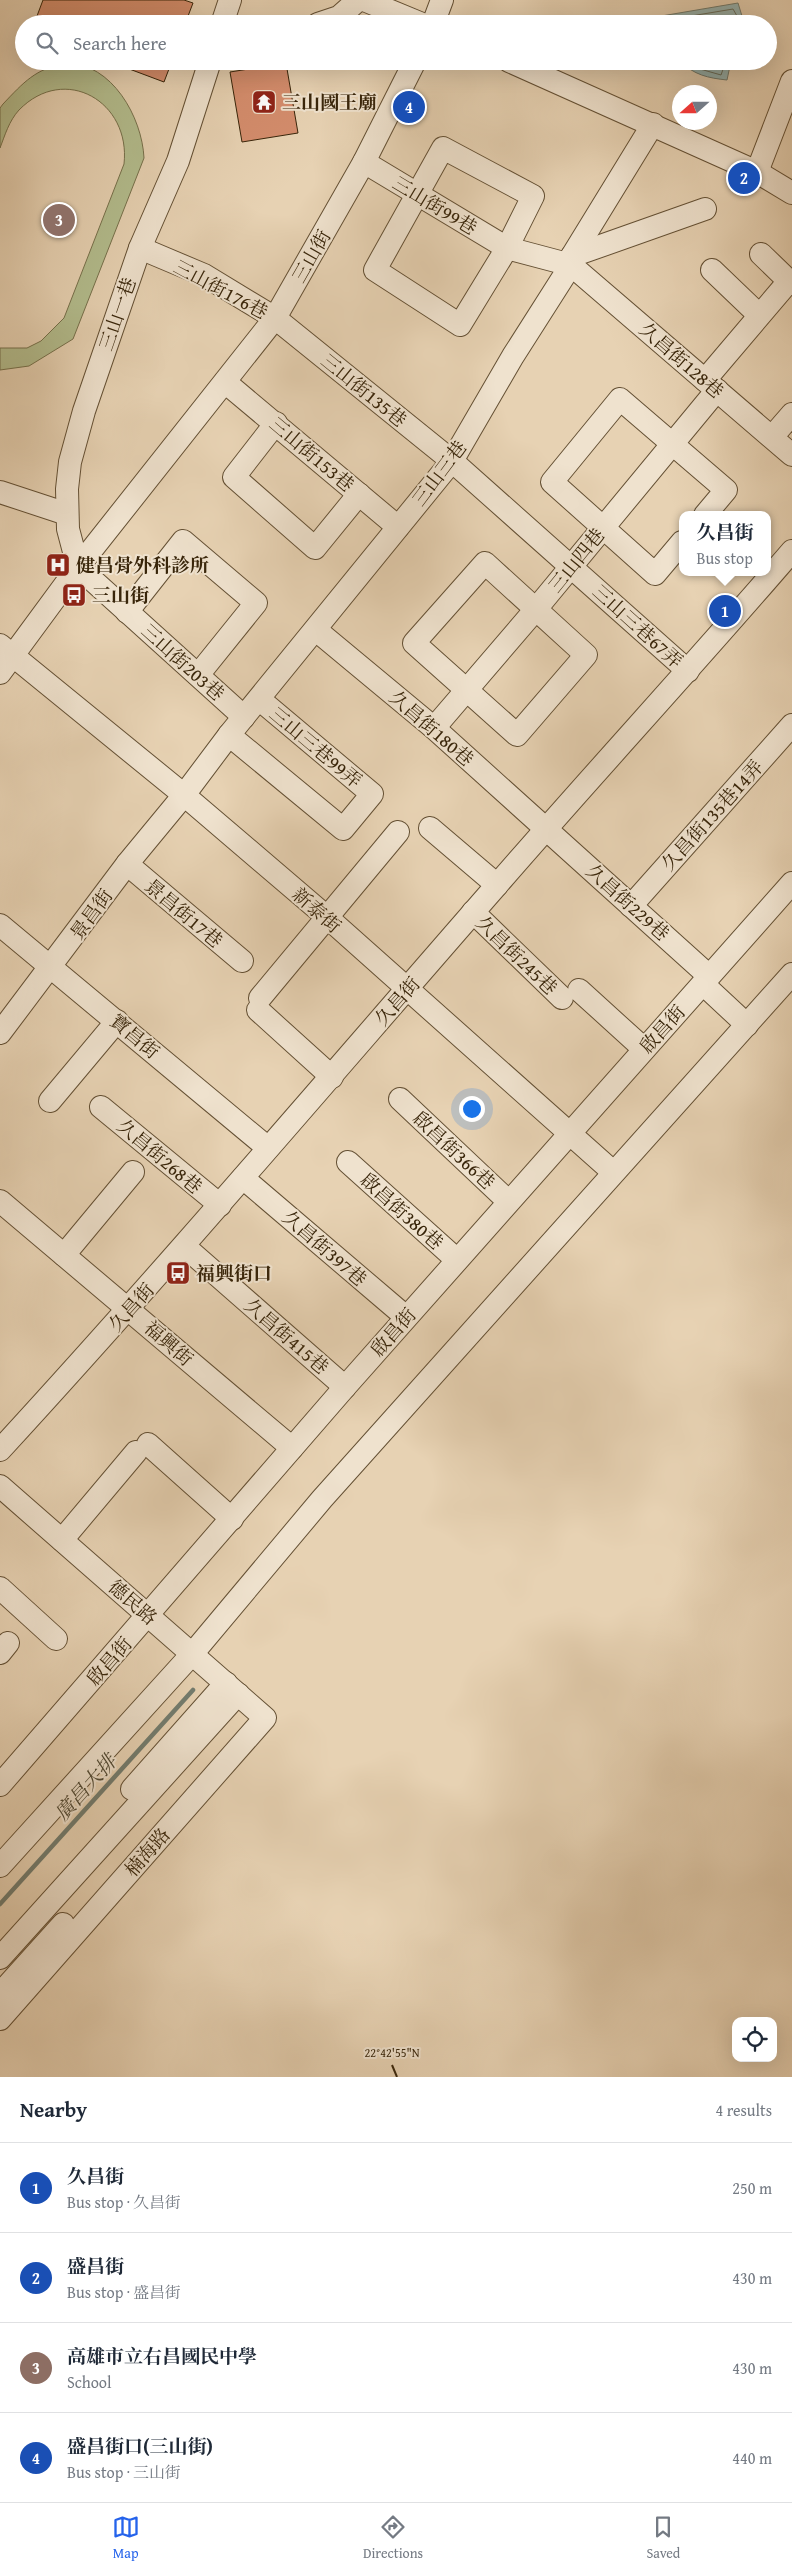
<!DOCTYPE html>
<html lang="en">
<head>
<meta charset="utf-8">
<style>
  :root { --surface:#fff; --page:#f2f2f3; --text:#1f2937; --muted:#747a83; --line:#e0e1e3; --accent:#2563eb }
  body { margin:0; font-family:"Gentium Book Plus","Noto Serif TC",serif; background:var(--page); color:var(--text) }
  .controls { position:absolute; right:15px; bottom:15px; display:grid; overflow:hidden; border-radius:10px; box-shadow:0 5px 20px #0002 }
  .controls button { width:45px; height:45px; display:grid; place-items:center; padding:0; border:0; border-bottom:1px solid var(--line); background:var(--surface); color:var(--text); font:25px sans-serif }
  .compass { position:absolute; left:672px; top:85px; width:45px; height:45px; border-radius:50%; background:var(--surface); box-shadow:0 5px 20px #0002; rotate:249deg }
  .you { position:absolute; left:471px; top:1108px; width:18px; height:18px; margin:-12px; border:4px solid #fff; border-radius:50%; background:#1a73e8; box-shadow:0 0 0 8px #1a73e833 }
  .badge { display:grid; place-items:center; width:32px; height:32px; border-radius:50%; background:var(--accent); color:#fff; font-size:16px; font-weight:700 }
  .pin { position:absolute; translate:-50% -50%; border:2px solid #fff; box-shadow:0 1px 5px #0006 }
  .popup { position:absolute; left:679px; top:511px; width:92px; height:65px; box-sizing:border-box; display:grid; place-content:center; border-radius:10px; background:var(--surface); filter:drop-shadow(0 1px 4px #0005); font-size:16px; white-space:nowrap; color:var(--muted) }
  .popup b { font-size:19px; color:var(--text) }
  .popup::after { content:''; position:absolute; left:50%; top:100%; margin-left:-10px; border:10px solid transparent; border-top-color:var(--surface) }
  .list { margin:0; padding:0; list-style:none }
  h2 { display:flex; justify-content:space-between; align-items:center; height:65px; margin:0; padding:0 20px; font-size:21px }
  h2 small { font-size:16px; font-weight:400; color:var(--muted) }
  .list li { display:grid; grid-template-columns:32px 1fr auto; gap:15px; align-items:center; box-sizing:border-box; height:90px; padding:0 20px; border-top:1px solid var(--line) }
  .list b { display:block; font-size:19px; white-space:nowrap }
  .list p { margin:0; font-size:16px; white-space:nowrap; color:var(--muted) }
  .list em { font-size:16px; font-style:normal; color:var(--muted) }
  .icon { flex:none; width:28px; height:28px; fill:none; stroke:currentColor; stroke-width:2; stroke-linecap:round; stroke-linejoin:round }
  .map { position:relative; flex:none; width:792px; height:2077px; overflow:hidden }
  .search { position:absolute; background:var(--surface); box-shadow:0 5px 20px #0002; left:15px; right:15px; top:15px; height:55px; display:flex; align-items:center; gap:12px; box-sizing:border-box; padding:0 18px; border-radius:28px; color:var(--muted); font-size:19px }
  .sheet { height:425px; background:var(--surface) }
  nav { display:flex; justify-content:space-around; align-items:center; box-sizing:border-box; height:70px; border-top:1px solid var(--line); background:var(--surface); font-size:14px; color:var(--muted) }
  nav a { display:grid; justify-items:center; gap:2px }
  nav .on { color:var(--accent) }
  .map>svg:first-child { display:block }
  .green { fill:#b3bd8e; stroke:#76714c }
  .water { fill:#98b6b3; stroke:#727c6f }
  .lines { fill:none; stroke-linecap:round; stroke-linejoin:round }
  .shore { stroke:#686e5e; stroke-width:1 }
  .stream { stroke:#727c6f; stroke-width:4.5 }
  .building { fill:#d48d6d; stroke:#38250a }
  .minor-casing { stroke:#645034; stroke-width:24 }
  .minor { stroke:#efe2ce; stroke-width:22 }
  .ticks { fill:none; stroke:#38250a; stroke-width:2 }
  .labels { text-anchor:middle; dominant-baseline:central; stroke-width:4; stroke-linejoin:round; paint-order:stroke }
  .poi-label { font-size:19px; font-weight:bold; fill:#38250a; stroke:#efe2ce; text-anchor:start }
  .street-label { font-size:19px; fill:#38250a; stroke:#efe2ce }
  .water-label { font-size:20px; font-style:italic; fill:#504934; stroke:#efe2ce }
  .ticks-label { font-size:12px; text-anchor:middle; fill:#38250a; stroke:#efe2ce; stroke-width:4; stroke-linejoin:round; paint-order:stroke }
</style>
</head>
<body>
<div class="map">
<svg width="792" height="2077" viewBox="0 0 792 2077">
  <rect width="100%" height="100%" fill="#e7d2b3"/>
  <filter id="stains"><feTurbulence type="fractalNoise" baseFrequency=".004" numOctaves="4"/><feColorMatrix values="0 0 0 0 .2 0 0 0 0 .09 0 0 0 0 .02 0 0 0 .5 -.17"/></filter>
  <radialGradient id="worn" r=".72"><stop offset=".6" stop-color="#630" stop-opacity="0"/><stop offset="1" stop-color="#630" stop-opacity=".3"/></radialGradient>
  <!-- green -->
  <path class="green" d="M66,63c46,0 76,54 78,95l-71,181 -44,27 -29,4v-22h27l14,-7 23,-23 60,-154c7,-62 -59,-101 -105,-54 -10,11 -14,25 -19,38v-40l3,-4c21,-22 32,-35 63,-41z"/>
  <!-- water -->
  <g class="water">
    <polygon points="738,3 742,16 740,24 625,24 626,22"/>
    <path d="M680,61h51l-4,19c-19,-2 -33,-5 -47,-19z"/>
  </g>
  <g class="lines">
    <!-- shore -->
    <g class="shore">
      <polyline points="643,24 733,9 737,16 736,24"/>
      <polyline points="681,24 727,16 729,24"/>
      <polyline points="687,61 693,67 721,75 726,61"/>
    </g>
    <!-- stream -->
    <polyline class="stream" points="0,1904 193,1690"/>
  </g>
  <!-- building -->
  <g class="building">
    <polygon points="43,0 184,0 193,3 185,24 34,24"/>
    <polygon points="108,61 172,61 164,82"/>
    <polygon points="286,63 298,133 242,142 230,72"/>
  </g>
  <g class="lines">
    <defs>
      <g id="minor">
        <polyline points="364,0 422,24"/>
        <polyline points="222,24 230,0"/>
        <polyline points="318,24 339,17 358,0"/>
        <polyline points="433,24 442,0"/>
        <polyline points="210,61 178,161 140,248 84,411 70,462 67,489 68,529 78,567 244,717"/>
        <polyline points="509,61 757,172 792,193"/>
        <polygon points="443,148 533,196 507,248 460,325 375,270"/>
        <polyline points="364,162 507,248 571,265 792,455"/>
        <polyline points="757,172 792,81"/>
        <polyline points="140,248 204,275 275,318 452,461 688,671"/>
        <polyline points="761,254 792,284"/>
        <polyline points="572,256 705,209"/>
        <polyline points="712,270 759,315"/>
        <polyline points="705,380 789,281"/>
        <polyline points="225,382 398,527"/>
        <polyline points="276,423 234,477 315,548 359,494"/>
        <polyline points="772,437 792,414"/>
        <polyline points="0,492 67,514"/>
        <polyline points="682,542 655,574 552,482 620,399 726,490 705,515"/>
        <polygon points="485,563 586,655 517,735 414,643"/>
        <polyline points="127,612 183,541 256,603 198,675"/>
        <polyline points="316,630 434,728 709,976"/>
        <polyline points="0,645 184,795 328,918 613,1172"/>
        <polyline points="0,673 78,567 275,318 364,162 415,61"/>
        <polyline points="434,728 536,609 717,390"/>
        <polyline points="229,735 343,829 372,794 259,699"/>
        <polyline points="430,828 497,885"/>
        <polyline points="127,864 242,961"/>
        <polyline points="631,906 792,725"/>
        <polyline points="473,912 562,998"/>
        <polyline points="0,925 268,1148"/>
        <polyline points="703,984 747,1025"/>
        <polyline points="579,990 644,1049"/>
        <polyline points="260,998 398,832"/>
        <polyline points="258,1010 332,1077"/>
        <polyline points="0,1033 127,864 184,795 229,735 452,461 513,356 571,265 572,256 653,124"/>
        <polyline points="400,1099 508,1201"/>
        <polyline points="50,1101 117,1021"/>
        <polyline points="101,1107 220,1205"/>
        <polyline points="348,1162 457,1260"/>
        <polyline points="243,1178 406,1317"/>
        <polyline points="0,1201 292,1448"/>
        <polyline points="184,1246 345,1387"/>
        <polyline points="64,1255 133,1172"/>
        <polyline points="148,1444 232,1519"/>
        <path d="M0,1450c170,-185 332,-376 497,-565 97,-112 198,-221 295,-334"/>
        <polyline points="0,1486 265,1718 0,2019"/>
        <polyline points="62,1540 136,1452"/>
        <polyline points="0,1588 56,1639"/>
        <polyline points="0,1653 8,1643"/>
        <polyline points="0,1785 345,1387 792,883"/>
        <polyline points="132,1789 226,1683"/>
        <polyline points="0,1866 193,1653 322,1499 792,974"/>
        <polyline points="0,1958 238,1694"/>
        <polyline points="0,1994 63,1924"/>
      </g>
    </defs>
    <!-- minor casing -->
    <use href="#minor" class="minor-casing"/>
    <!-- minor -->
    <use href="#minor" class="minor"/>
  </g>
  <!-- ticks -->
  <path class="ticks" d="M392,2065l5,12"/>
  <!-- icons -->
  <defs>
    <symbol id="temple-square" viewBox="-11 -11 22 22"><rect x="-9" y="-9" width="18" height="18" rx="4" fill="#8f2418" stroke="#efe2ce"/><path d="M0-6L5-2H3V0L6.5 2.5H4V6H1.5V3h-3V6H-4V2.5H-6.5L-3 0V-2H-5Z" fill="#fff"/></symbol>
    <symbol id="hospital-square" viewBox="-11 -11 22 22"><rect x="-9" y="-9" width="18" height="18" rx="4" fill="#8f2418" stroke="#efe2ce"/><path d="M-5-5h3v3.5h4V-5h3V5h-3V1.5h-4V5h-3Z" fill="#fff"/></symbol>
    <symbol id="bus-square" viewBox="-11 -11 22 22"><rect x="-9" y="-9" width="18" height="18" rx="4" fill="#8f2418" stroke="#efe2ce"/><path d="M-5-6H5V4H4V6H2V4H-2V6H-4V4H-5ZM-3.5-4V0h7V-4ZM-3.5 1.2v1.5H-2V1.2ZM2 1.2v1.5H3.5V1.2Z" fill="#fff"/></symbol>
  </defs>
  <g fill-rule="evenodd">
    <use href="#temple-square" x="250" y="88" width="28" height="28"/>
    <use href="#hospital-square" x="44" y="551" width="28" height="28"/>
    <use href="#bus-square" x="60" y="581" width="28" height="28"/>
    <use href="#bus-square" x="164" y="1259" width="28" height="28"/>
  </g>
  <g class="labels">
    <!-- poi labels -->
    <g class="poi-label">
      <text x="282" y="102">三山國王廟</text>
      <text x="76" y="565">健昌骨外科診所</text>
      <text x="92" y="595">三山街</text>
      <text x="196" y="1273">福興街口</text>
    </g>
    <!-- street labels -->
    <g class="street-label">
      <text transform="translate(435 205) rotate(31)">三山街99巷</text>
      <text transform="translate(311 256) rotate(-60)">三山街</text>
      <text transform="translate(221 289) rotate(28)">三山街176巷</text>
      <text transform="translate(117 314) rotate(-71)">三山一巷</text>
      <text transform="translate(682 360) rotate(41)">久昌街128巷</text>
      <text transform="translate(364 390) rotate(39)">三山街135巷</text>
      <text transform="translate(312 454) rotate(40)">三山街153巷</text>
      <text transform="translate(439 473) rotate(-53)">三山三巷</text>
      <text transform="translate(576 560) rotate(-51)">三山四巷</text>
      <text transform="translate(638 626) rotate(42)">三山三巷67弄</text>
      <text transform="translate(183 662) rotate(42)">三山街203巷</text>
      <text transform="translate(432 728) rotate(41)">久昌街180巷</text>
      <text transform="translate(316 747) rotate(40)">三山三巷99弄</text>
      <text transform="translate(712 815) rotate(-48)">久昌街135巷14弄</text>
      <text transform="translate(628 902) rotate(42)">久昌街229巷</text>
      <text transform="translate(317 910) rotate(41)">新泰街</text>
      <text transform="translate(184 913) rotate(40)">景昌街17巷</text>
      <text transform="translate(91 914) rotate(-54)">景昌街</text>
      <text transform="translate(517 955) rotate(44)">久昌街245巷</text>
      <text transform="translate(397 1001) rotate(-49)">久昌街</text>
      <text transform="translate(662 1029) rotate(-48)">啟昌街</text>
      <text transform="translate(135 1036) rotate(40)">寶昌街</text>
      <text transform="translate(454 1150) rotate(43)">啟昌街366巷</text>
      <text transform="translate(160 1156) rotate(40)">久昌街268巷</text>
      <text transform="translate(402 1211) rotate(42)">啟昌街380巷</text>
      <text transform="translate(325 1248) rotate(41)">久昌街397巷</text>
      <text transform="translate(131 1307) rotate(-48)">久昌街</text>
      <text transform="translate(393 1332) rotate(-49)">啟昌街</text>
      <text transform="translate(287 1336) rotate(41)">久昌街415巷</text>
      <text transform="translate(169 1343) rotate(41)">福興街</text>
      <text transform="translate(133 1602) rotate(41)">德民路</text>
      <text transform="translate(109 1661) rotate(-49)">啟昌街</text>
      <text transform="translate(147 1852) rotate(-49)">楠海路</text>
    </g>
    <!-- water labels -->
    <g class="water-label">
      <text transform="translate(85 1787) rotate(-48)">廣昌大排</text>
    </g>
  </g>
  <g class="ticks-label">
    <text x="392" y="2057">22°42'55"N</text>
  </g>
  <rect width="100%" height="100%" filter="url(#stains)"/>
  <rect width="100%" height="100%" fill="url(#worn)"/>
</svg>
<div class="controls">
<button><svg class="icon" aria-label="locate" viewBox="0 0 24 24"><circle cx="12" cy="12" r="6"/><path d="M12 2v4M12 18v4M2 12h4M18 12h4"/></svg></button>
</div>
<svg class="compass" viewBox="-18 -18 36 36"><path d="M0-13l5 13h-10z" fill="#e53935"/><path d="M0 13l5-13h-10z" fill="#747a83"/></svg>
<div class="you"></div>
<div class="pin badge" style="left:725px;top:611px;background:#1a4fb4">1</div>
<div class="popup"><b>久昌街</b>Bus stop</div>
<div class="pin badge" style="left:744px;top:178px;background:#1a4fb4">2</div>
<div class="pin badge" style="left:59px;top:220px;background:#8d6e63">3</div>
<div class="pin badge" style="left:409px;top:107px;background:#1a4fb4">4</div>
<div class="search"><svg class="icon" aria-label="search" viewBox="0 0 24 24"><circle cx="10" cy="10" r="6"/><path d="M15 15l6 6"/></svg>Search here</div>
</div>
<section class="sheet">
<h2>Nearby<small>4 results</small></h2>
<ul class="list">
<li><span class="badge" style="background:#1a4fb4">1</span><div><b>久昌街</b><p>Bus stop · 久昌街</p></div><em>250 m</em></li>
<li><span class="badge" style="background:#1a4fb4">2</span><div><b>盛昌街</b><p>Bus stop · 盛昌街</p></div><em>430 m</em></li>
<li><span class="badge" style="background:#8d6e63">3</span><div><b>高雄市立右昌國民中學</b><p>School</p></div><em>430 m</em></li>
<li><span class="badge" style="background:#1a4fb4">4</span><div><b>盛昌街口(三山街)</b><p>Bus stop · 三山街</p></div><em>440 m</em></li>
</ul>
</section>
<nav>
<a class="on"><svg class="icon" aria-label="map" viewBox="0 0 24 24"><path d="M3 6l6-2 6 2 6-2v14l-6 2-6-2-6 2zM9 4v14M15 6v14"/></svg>Map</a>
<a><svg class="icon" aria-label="directions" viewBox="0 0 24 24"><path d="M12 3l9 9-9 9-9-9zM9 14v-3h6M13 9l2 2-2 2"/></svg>Directions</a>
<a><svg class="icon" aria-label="saved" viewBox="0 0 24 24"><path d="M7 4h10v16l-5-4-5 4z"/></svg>Saved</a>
</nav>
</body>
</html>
